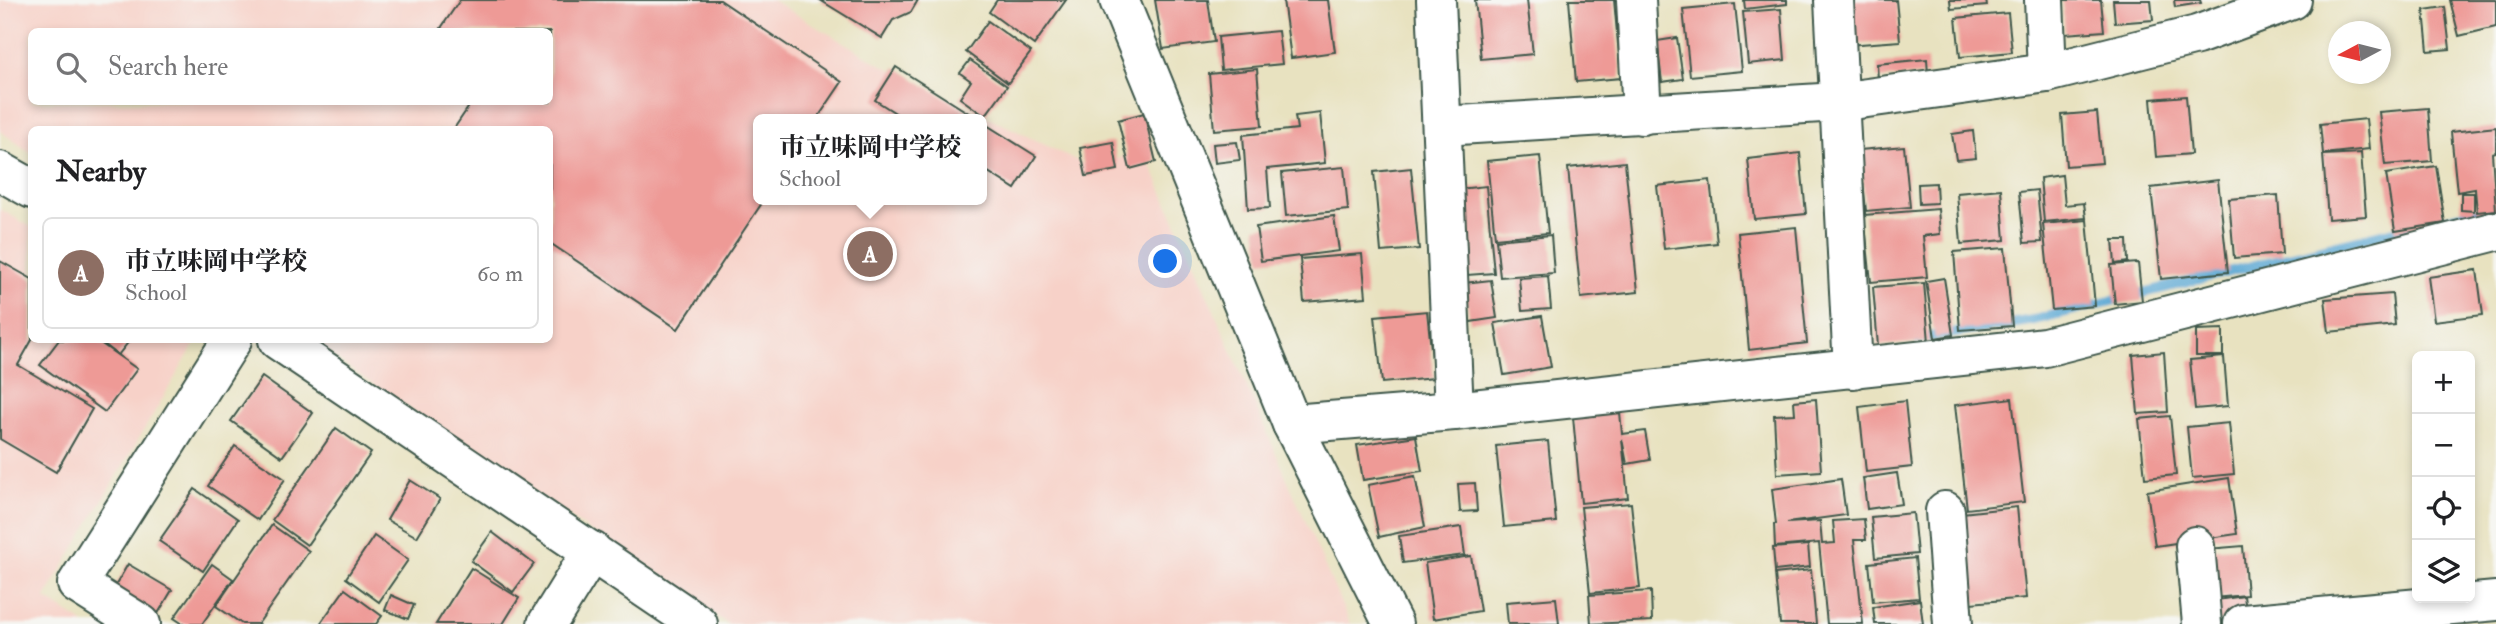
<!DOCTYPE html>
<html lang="en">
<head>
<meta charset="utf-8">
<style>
  :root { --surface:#fff; --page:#f6f6f6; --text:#202124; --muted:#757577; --line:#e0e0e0; --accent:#1f6fb2 }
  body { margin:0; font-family:"IM FELL Double Pica","Noto Serif JP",serif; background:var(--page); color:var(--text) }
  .controls { position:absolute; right:21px; bottom:21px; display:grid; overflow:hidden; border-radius:10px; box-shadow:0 4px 10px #0003 }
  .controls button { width:63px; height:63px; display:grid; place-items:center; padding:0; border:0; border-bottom:2px solid var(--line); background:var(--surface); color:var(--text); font:35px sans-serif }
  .compass { position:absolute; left:2328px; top:21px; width:63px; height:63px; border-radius:50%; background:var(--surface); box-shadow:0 4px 10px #0003; rotate:263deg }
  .you { position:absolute; left:1166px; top:262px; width:24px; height:24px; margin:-18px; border:5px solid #fff; border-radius:50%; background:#1a73e8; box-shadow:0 0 0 10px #1a73e833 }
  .badge { display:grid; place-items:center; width:46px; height:46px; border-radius:50%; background:var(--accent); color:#fff; font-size:23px; font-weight:700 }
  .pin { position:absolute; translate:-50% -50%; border:4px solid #fff; box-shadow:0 2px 7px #0006 }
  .popup { position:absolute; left:753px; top:114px; width:234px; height:91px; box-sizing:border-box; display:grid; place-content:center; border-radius:10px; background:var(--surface); filter:drop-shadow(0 2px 5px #0005); font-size:23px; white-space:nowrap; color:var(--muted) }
  .popup b { font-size:26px; color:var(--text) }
  .popup::after { content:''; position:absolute; left:50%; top:100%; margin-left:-14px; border:14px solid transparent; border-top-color:var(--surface) }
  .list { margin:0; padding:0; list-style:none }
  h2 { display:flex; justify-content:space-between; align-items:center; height:91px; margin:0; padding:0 28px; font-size:30px }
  h2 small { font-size:23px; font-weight:400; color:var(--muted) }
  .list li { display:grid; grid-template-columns:46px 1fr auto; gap:21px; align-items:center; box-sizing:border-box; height:112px; margin:0 14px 14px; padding:0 14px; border:2px solid var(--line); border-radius:10px }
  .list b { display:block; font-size:26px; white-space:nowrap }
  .list p { margin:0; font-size:23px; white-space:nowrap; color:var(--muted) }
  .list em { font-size:23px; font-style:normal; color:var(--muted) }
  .icon { flex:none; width:38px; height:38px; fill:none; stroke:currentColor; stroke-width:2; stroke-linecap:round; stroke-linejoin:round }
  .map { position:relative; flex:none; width:2496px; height:624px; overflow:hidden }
  .search { position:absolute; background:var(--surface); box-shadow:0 4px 10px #0003; left:28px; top:28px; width:525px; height:77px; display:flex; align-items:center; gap:18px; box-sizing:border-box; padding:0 24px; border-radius:10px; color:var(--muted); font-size:26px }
  .panel { position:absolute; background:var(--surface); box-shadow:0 4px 10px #0003; left:28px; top:126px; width:525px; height:217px; border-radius:10px }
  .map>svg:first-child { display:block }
  .built { fill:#f7d1c8; fill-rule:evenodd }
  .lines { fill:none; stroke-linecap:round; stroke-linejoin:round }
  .stream { stroke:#5ca8d4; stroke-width:10 }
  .building { fill:#ee9a96 }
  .street-casing { stroke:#3d5649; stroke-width:42 }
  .secondary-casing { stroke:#3d5649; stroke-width:42 }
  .street { stroke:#fff; stroke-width:38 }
  .secondary { stroke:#fff; stroke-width:38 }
</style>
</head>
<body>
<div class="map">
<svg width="2496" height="624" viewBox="0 0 2496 624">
  <rect width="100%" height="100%" fill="#f6f6f2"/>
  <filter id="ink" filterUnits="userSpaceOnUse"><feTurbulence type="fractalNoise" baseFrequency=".0143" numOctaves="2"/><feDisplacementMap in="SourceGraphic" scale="14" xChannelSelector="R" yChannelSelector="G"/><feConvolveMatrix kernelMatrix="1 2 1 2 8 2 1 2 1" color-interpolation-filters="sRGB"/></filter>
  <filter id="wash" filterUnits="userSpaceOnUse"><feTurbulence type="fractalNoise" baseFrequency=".00686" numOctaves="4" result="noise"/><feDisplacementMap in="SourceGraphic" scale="28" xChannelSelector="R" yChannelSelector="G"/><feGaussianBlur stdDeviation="1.57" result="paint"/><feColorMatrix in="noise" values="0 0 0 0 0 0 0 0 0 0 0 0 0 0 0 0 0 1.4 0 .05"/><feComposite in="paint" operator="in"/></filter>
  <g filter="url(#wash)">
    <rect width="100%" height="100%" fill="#e8e2c0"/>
    <!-- built -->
    <g class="built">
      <path d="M0,0h772l108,64 212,104 52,-19 206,475h-622l-420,-284h242v-210h-518l-1,23 -31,-22zM32,32h518v70h-518zM758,119h224v81h-224z"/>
      <polygon points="0,209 31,227 32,340 197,340 45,598 85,624 0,624"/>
    </g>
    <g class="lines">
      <!-- stream -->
      <g class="stream">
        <polyline points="2432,222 2496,208"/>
        <polyline points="1917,339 2034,320 2406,228"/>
      </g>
    </g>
    <g id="blocks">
      <!-- building -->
      <g class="building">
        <polygon points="460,0 720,0 842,82 817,119 758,119 758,200 764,200 678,329 550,243 550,130 453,130 472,102 550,102 550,32 446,32 441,28"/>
        <polygon points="820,0 918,0 911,12 893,20 882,38"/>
        <polygon points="997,0 1066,0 1034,45 989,12"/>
        <polygon points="1155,0 1208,0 1214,42 1163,49"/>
        <polygon points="1283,0 1328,0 1335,52 1291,58"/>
        <polygon points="1475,0 1527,0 1533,54 1481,59"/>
        <polygon points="1569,0 1614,0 1621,78 1576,82"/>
        <polygon points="1744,0 1787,0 1787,4 1745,9"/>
        <polygon points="1843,0 1896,0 1900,41 1847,45"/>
        <polygon points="1950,0 1986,0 1987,6 1951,9"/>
        <polygon points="2062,0 2101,0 2104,31 2065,34"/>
        <polygon points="2113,0 2151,0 2153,20 2115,23"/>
        <polygon points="2174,0 2200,0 2201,3 2175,7"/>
        <polygon points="2450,0 2496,0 2496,27 2459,36"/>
        <polygon points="1735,4 1742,71 1690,76 1683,9"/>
        <polygon points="2445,7 2450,49 2428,51 2424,10"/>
        <polygon points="1781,9 1785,60 1748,64 1743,12"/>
        <polygon points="2008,13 2012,52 1960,57 1956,18"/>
        <polygon points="988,21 1031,52 1008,83 966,52"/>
        <polygon points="1278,31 1282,64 1221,70 1218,37"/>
        <polygon points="1677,38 1683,79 1662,82 1657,41"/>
        <polygon points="1927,59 1928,75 1878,79 1877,64"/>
        <polygon points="970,60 1007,86 985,116 960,98 971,81 960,73"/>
        <polygon points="896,67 978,119 905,119 875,100"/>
        <polygon points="1257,69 1262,126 1214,130 1209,74"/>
        <polygon points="2186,96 2191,154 2156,157 2151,99"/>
        <polygon points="2428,108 2432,161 2385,165 2379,112"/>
        <polygon points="2097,112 2102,163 2066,166 2062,115"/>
        <polygon points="1144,113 1156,162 1130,169 1118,120"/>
        <polygon points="1320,113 1325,163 1267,169 1270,208 1248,209 1243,135 1297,129 1295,116"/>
        <polygon points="2366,119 2369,149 2323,154 2320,124"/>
        <polygon points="982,122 1036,156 1015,189 982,168"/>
        <polygon points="2496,127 2496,152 2492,153 2496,210 2477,212 2475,189 2457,192 2451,132"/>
        <polygon points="1973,131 1976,158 1956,160 1952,134"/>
        <polygon points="1113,142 1118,170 1086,176 1080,148"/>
        <polygon points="1237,142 1240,160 1215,163 1213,144"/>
        <polygon points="1904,146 1910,207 1866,211 1860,150"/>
        <polygon points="1800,153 1806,214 1754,219 1748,159"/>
        <polygon points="2361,153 2366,216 2328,219 2323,155"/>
        <polygon points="1540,156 1548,233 1495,238 1487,161"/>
        <polygon points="1625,162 1638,292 1581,298 1568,168"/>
        <polygon points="2436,166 2445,223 2395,231 2386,174"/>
        <polygon points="1344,167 1348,210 1286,216 1282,173"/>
        <polygon points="1411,168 1419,249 1381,252 1374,172"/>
        <polygon points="2062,175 2065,205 2084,203 2086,218 2044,222 2040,178"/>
        <polygon points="1710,180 1717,243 1664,249 1657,186"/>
        <polygon points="2218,180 2228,272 2161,279 2151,188"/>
        <polygon points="1936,183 1937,203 1919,204 1918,184"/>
        <polygon points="1486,186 1494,273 1467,275 1459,189"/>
        <polygon points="2001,189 2005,240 1961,244 1957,193"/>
        <polygon points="2037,190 2042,242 2024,243 2019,192"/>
        <polygon points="2461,193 2474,193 2474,211 2461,210"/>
        <polygon points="2278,195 2282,254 2234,258 2229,199"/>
        <polygon points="1938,209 1940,234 1923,236 1927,277 1871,282 1864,215"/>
        <polygon points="1334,216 1339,251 1261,261 1256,227"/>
        <polygon points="2087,220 2095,306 2052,310 2043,224"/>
        <polygon points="1796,227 1807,343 1749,350 1738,233"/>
        <polygon points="1551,235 1554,273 1500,277 1496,240"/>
        <polygon points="2113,240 2127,240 2128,262 2115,264"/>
        <polygon points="2005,248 2012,326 1960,330 1954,252"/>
        <polygon points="1362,254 1366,297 1304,302 1300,259"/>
        <polygon points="0,261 32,279 32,340 18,365 92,409 56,472 0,439"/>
        <polygon points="2138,263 2142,301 2115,304 2111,265"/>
        <polygon points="2477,270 2483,315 2434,321 2428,277"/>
        <polygon points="1548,276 1551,309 1522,311 1519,278"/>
        <polygon points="1944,278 1953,335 1935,338 1926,281"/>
        <polygon points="1491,280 1497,318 1470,322 1464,283"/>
        <polygon points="1924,283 1929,342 1878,346 1873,287"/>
        <polygon points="2392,294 2395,325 2329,332 2325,299"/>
        <polygon points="1427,311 1434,378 1382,383 1375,316"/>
        <polygon points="1542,316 1551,367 1504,375 1495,323"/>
        <polygon points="2223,329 2223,356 2196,356 2196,330"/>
        <polygon points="59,340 96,340 137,369 105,412 40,365"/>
        <polygon points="99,340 130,340 118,355"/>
        <polygon points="2164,352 2168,412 2138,414 2133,355"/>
        <polygon points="2224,357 2228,406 2195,409 2190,360"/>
        <polygon points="262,377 313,413 282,457 231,421"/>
        <polygon points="2012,398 2024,502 1967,509 1955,405"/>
        <polygon points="1816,399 1821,471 1777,474 1774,415 1795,414 1794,401"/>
        <polygon points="1905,401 1912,467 1866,472 1859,407"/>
        <polygon points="1620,412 1622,434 1645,431 1650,460 1627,464 1622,439 1628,498 1581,503 1573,417"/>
        <polygon points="2170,416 2176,475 2145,478 2139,419"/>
        <polygon points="2229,423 2234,474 2192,478 2187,427"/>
        <polygon points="336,428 371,453 307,545 272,520"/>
        <polygon points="1416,436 1422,471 1363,480 1357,445"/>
        <polygon points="1548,441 1556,522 1504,527 1496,446"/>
        <polygon points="235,446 285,479 258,520 208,486"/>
        <polygon points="1897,473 1902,504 1867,509 1863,478"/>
        <polygon points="1415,476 1425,527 1379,537 1368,485"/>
        <polygon points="2229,478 2237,534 2155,546 2147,491"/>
        <polygon points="1841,479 1846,515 1787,523 1820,521 1822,544 1835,543 1833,521 1864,519 1866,540 1854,540 1863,624 1827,624 1819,543 1775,547 1774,524 1776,524 1772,489"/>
        <polygon points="410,480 440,499 417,537 387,520"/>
        <polygon points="1475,483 1477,511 1460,512 1458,484"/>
        <polygon points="195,489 238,519 203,571 159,541"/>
        <polygon points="1631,503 1640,588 1590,593 1581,507"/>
        <polygon points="2017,507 2026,598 1971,603 1962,513"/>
        <polygon points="1913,513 1917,554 1875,558 1871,517"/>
        <polygon points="272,525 309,551 258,624 242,624 216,606"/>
        <polygon points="1461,527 1465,555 1403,563 1399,536"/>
        <polygon points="492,532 534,564 513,592 471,561"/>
        <polygon points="374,536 408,560 379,602 346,578"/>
        <polygon points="1808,545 1810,567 1775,571 1773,548"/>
        <polygon points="2243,546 2247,595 2213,598 2208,549"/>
        <polygon points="1471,556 1480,611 1433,619 1425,563"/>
        <polygon points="1915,558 1919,598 1873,602 1869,563"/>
        <polygon points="128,564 172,590 153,622 109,597"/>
        <polygon points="212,564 233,579 202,624 183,624 174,618"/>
        <polygon points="471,568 519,598 503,624 436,624"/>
        <polygon points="1811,570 1816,624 1780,624 1775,574"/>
        <polygon points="345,589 382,616 376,624 320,624"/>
        <polygon points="1651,591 1652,621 1591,624 1589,595"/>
        <polygon points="391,595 414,605 408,619 385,610"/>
        <polygon points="2244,596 2247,617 2213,622 2210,601"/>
        <polygon points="1556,598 1559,624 1508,624 1506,602"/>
        <polygon points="1920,600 1923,624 1875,624 1873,607"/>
      </g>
    </g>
  </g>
  <g filter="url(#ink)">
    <use href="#blocks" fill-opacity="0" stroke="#3d5649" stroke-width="2"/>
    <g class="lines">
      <defs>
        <g id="street">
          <polyline points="1636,0 1642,115"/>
          <polyline points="1834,0 1853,369"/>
          <polyline points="2044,0 2047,73"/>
          <polyline points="1292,424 1454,411 2045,347 2496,231"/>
          <polyline points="1945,511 1953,624"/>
          <polyline points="2195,546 2202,624"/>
          <polyline points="141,624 77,584 232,340"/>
          <polyline points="547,624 592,551"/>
          <polyline points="2243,624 2496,601"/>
        </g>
        <g id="secondary">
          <polyline points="1119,0 1292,424 1393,624"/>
          <polyline points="1436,0 1454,411"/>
          <polyline points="1442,126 1838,102 2047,73 2197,35 2292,0"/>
          <polyline points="0,171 32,189"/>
          <polyline points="278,340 698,624"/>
        </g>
      </defs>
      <!-- street casing -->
      <use href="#street" class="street-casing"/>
      <!-- secondary casing -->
      <use href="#secondary" class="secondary-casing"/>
      <!-- street -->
      <use href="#street" class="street"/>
      <!-- secondary -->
      <use href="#secondary" class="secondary"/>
    </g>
  </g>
</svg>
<div class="controls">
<button>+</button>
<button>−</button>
<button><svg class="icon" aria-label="locate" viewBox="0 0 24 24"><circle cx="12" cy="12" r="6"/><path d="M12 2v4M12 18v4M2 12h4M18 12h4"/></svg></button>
<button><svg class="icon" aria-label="layers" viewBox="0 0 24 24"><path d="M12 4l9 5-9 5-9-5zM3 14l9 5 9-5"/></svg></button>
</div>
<svg class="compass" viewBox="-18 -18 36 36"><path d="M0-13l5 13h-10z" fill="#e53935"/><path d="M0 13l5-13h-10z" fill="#757577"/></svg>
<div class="you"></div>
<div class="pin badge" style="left:870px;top:254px;background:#8d6e63">A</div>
<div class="popup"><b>市立味岡中学校</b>School</div>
<div class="search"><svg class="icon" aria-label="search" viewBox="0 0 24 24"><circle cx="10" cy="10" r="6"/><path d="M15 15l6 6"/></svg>Search here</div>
<section class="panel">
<h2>Nearby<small></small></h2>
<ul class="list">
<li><span class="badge" style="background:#8d6e63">A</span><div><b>市立味岡中学校</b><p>School</p></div><em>60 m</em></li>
</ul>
</section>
</div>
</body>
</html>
